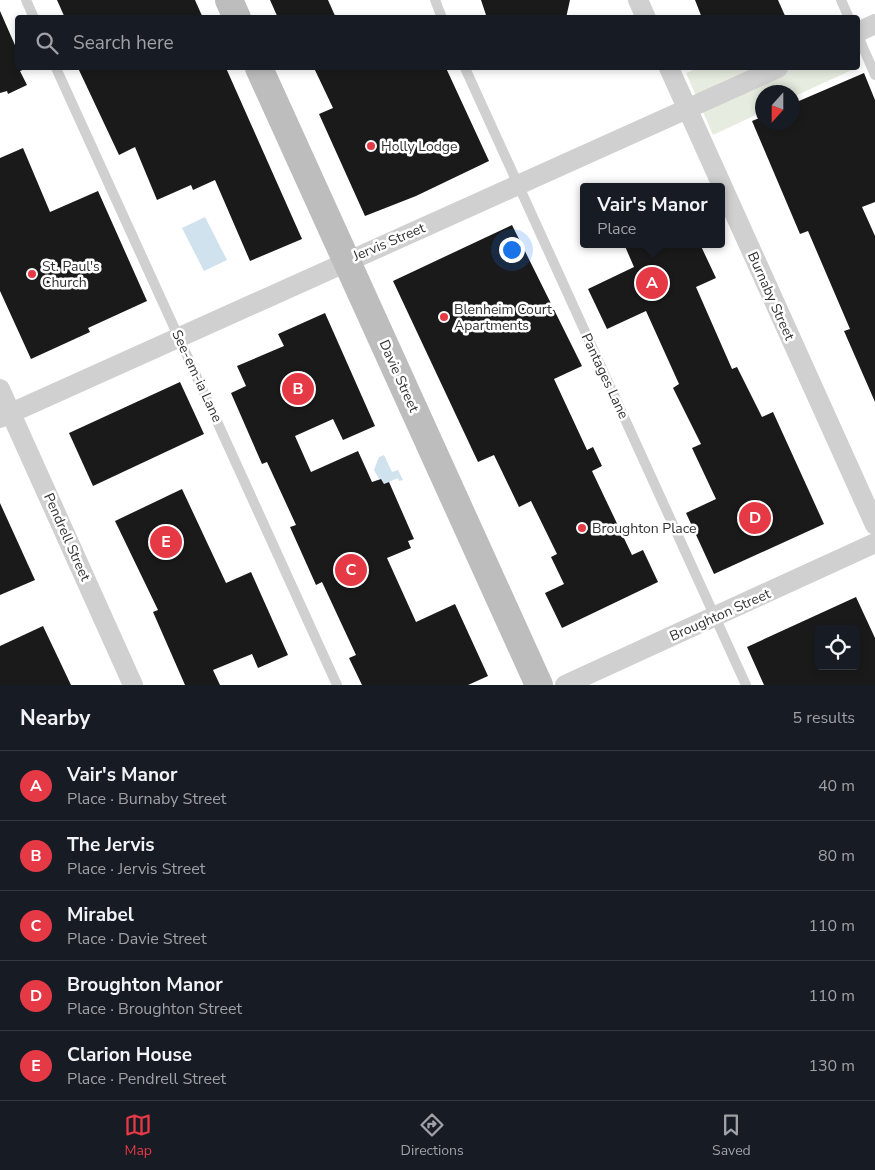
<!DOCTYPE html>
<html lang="en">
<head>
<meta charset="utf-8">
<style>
  :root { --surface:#171b24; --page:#242831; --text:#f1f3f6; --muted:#9ea1a6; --line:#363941; --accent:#e63946 }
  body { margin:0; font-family:"Nunito Sans",sans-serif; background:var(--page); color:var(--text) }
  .controls { position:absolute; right:15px; bottom:15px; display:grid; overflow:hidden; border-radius:5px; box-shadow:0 2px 8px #0003 }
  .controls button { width:45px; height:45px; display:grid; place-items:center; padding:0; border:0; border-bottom:1px solid var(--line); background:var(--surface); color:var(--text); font:25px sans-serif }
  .compass { position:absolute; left:755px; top:85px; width:45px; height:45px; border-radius:50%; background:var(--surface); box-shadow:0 2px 8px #0003; rotate:201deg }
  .you { position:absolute; left:511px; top:249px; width:18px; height:18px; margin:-12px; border:4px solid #fff; border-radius:50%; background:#1a73e8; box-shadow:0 0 0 8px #1a73e833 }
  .badge { display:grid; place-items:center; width:32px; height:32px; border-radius:50%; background:var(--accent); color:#fff; font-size:16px; font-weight:700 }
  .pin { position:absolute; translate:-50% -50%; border:2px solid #fff; box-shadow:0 1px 5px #0006 }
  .popup { position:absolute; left:580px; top:183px; width:145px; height:65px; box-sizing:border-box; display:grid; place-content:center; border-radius:5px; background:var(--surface); filter:drop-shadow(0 1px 4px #0005); font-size:16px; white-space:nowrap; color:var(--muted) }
  .popup b { font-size:19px; color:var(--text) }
  .popup::after { content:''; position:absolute; left:50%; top:100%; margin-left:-10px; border:10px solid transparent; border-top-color:var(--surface) }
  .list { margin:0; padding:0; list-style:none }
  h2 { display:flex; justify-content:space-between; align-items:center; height:65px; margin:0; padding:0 20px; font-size:21px }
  h2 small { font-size:16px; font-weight:400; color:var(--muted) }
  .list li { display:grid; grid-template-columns:32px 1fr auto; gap:15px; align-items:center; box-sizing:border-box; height:70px; padding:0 20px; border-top:1px solid var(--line) }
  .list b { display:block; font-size:19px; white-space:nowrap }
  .list p { margin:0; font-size:16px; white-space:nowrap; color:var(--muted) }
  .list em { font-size:16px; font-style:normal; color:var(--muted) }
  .icon { flex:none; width:28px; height:28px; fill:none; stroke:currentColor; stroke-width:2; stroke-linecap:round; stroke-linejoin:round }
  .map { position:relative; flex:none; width:875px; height:685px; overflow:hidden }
  .search { position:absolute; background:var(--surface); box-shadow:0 2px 8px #0003; left:15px; right:15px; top:15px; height:55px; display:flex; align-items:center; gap:12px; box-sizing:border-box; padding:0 18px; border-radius:5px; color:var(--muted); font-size:19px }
  .sheet { height:415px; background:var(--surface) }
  nav { display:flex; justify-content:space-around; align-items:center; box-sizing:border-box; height:70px; border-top:1px solid var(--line); background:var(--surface); font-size:14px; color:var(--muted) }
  nav a { display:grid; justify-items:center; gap:2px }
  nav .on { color:var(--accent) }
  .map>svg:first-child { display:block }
  .green { fill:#e6ecdf }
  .water { fill:#cfe2ee }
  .building { fill:#1a1a1a; fill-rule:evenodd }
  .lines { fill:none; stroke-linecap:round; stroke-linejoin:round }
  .lane { stroke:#d0d0d0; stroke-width:10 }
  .street { stroke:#d0d0d0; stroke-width:20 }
  .secondary { stroke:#bdbdbd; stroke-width:28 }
  .poi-dot { fill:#e63946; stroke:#fff; stroke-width:2 }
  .labels { text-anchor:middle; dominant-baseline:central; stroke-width:5; stroke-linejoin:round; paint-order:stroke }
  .poi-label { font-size:14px; fill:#333; stroke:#fff; text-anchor:start }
  .street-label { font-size:14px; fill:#333; stroke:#fff }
</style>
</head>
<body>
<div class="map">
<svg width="875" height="685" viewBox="0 0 875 685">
  <rect width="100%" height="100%" fill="#fff"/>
  <!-- green -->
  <polygon class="green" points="698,68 856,68 793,97 792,92 762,92 762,112 713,135 686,73"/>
  <!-- water -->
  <g class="water">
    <polygon points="205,217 227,260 204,271 182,228"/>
    <polygon points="384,455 392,472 398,470 403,480 399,481 398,478 384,484 381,479 379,479 374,470 379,457"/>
  </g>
  <!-- building -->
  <g class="building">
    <polygon points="57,0 195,0 203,18 65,18"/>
    <polygon points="270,0 328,0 336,18 278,18"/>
    <polygon points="481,0 570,0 566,18 487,18"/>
    <polygon points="695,0 778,0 786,18 702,18"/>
    <polygon points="0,11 18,52 18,68 25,69 20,71 27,85 8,94 7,91 0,93"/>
    <polygon points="78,68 226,68 302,239 250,261 215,180 193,190 191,185 157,200 135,147 119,155"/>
    <polygon points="314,68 446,68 489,161 416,196 365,216 319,114 333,108"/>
    <polygon points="864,73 875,100 875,202 862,207 875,236 875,402 844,331 850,329 808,231 800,234 752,121 762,117 762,122 792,122 792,104"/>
    <polygon points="23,148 50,212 98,191 147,301 88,328 90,332 31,359 0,291 0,158"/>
    <polygon points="512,225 582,366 554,379 587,450 593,447 602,466 592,471 632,555 643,550 658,582 562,628 545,593 564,584 551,557 557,554 531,501 519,507 494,455 478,462 393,281"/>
    <polygon points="624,244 700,244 716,278 696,287 732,369 737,367 762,417 773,412 824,524 714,574 686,513 716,499 692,448 701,444 673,388 679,384 646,311 607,329 588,289 634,267"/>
    <polygon points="325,313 375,426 343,440 333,419 295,436 311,472 358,451 372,482 381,479 384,484 389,482 414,539 408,541 411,548 387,558 416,622 455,604 488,676 468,685 362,685 349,658 356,655 322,582 316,585 290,527 296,525 267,462 262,464 231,393 246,386 237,366 284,346 278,334"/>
    <polygon points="180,382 204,434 93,486 69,433"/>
    <polygon points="182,489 226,583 251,572 288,655 258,668 252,654 213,670 220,685 185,685 153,612 158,610 115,521"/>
    <polygon points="0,503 35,580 0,595"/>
    <path d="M856,597l19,41v47h-111l-17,-38zM819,629h37v37h-37z"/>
    <polygon points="43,626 71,685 0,685 0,646"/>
  </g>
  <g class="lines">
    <!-- lane -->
    <g class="lane">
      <polyline points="26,0 34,18"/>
      <polyline points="435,0 442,18"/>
      <polyline points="841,0 849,18"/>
      <polyline points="858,36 875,75"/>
      <polyline points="56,68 337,685"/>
      <polyline points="465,68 746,685"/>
    </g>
    <!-- street -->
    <g class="street">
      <polyline points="638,0 646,18"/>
      <polyline points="858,32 875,24"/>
      <polyline points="669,68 875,525"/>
      <polyline points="0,389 133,685"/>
      <polyline points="0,418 778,68"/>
      <polyline points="565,685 875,543"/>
    </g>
    <!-- secondary -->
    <g class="secondary">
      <polyline points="229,0 237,18"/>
      <polyline points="259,68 539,685"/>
    </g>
  </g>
  <!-- markers -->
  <g class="poi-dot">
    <circle cx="371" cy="146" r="5"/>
    <circle cx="32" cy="274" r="5"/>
    <circle cx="444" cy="317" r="5"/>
    <circle cx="582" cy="528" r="5"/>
  </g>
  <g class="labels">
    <!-- poi labels -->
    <g class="poi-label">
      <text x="381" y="146">Holly Lodge</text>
      <text x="42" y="266">St. Paul's<tspan x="42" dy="16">Church</tspan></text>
      <text x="454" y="309">Blenheim Court<tspan x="454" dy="16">Apartments</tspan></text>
      <text x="592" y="528">Broughton Place</text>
    </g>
    <!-- street labels -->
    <g class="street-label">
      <text transform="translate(389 242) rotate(-23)">Jervis Street</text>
      <text transform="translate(771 296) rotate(66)">Burnaby Street</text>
      <text transform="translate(197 376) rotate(65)">See-em-ia Lane</text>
      <text transform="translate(399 376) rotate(66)">Davie Street</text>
      <text transform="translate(605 376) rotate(65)">Pantages Lane</text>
      <text transform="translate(67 537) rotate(66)">Pendrell Street</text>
      <text transform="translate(720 615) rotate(-24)">Broughton Street</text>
    </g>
  </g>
</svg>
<div class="controls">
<button><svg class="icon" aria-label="locate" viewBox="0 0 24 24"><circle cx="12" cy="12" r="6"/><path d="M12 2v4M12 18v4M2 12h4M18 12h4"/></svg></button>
</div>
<svg class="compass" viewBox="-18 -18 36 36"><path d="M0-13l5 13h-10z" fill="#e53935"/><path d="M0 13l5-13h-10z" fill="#9ea1a6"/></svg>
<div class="you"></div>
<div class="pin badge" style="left:652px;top:283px">A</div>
<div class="popup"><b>Vair's Manor</b>Place</div>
<div class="pin badge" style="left:298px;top:389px">B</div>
<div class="pin badge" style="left:351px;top:570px">C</div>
<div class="pin badge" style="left:755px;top:518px">D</div>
<div class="pin badge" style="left:166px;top:542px">E</div>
<div class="search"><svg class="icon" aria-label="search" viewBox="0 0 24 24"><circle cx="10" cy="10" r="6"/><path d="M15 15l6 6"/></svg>Search here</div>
</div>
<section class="sheet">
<h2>Nearby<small>5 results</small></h2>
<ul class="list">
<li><span class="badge">A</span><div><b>Vair's Manor</b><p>Place · Burnaby Street</p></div><em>40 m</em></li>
<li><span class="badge">B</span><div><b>The Jervis</b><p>Place · Jervis Street</p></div><em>80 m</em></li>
<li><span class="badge">C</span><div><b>Mirabel</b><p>Place · Davie Street</p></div><em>110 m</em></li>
<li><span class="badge">D</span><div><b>Broughton Manor</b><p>Place · Broughton Street</p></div><em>110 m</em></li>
<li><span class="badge">E</span><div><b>Clarion House</b><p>Place · Pendrell Street</p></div><em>130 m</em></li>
</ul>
</section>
<nav>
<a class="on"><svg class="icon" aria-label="map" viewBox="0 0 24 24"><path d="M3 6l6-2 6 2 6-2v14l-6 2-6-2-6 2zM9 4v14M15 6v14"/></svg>Map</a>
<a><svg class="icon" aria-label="directions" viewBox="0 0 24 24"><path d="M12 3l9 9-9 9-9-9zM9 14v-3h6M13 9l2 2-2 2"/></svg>Directions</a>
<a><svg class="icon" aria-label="saved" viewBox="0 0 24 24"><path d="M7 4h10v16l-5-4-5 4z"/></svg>Saved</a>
</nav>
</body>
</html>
